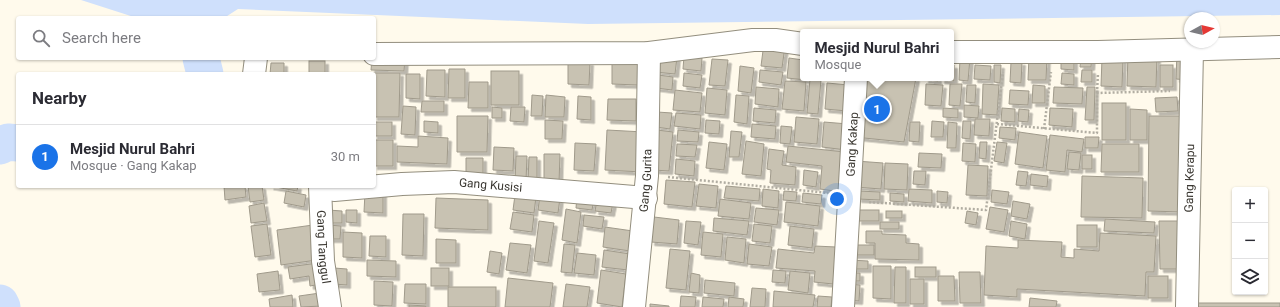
<!DOCTYPE html>
<html lang="en">
<head>
<meta charset="utf-8">
<style>
  :root { --surface:#fff; --page:#f2f2f3; --text:#2b2b33; --muted:#7c7c81; --line:#e1e1e2; --accent:#1a73e8 }
  body { margin:0; font-family:Roboto,sans-serif; background:var(--page); color:var(--text) }
  .controls { position:absolute; right:12px; bottom:12px; display:grid; overflow:hidden; border-radius:4px; box-shadow:0 1px 3px #0004 }
  .controls button { width:36px; height:36px; display:grid; place-items:center; padding:0; border:0; border-bottom:1px solid var(--line); background:var(--surface); color:var(--text); font:20px sans-serif }
  .compass { position:absolute; left:1184px; top:12px; width:36px; height:36px; border-radius:50%; background:var(--surface); box-shadow:0 1px 3px #0004; rotate:82deg }
  .you { position:absolute; left:837px; top:199px; width:14px; height:14px; margin:-10px; border:3px solid #fff; border-radius:50%; background:#1a73e8; box-shadow:0 0 0 6px #1a73e833 }
  .badge { display:grid; place-items:center; width:26px; height:26px; border-radius:50%; background:var(--accent); color:#fff; font-size:13px; font-weight:700 }
  .pin { position:absolute; translate:-50% -50%; border:2px solid #fff; box-shadow:0 1px 4px #0006 }
  .popup { position:absolute; left:800px; top:29px; width:154px; height:52px; box-sizing:border-box; display:grid; place-content:center; border-radius:4px; background:var(--surface); filter:drop-shadow(0 1px 3px #0005); font-size:13px; white-space:nowrap; color:var(--muted) }
  .popup b { font-size:15px; color:var(--text) }
  .popup::after { content:''; position:absolute; left:50%; top:100%; margin-left:-8px; border:8px solid transparent; border-top-color:var(--surface) }
  .list { margin:0; padding:0; list-style:none }
  h2 { display:flex; justify-content:space-between; align-items:center; height:52px; margin:0; padding:0 16px; font-size:17px }
  h2 small { font-size:13px; font-weight:400; color:var(--muted) }
  .list li { display:grid; grid-template-columns:26px 1fr auto; gap:12px; align-items:center; box-sizing:border-box; height:64px; padding:0 16px; border-top:1px solid var(--line) }
  .list b { display:block; font-size:15px; white-space:nowrap }
  .list p { margin:0; font-size:13px; white-space:nowrap; color:var(--muted) }
  .list em { font-size:13px; font-style:normal; color:var(--muted) }
  .icon { flex:none; width:22px; height:22px; fill:none; stroke:currentColor; stroke-width:2; stroke-linecap:round; stroke-linejoin:round }
  .map { position:relative; flex:none; width:1280px; height:307px; overflow:hidden }
  .search { position:absolute; background:var(--surface); box-shadow:0 1px 3px #0004; left:16px; top:16px; width:360px; height:44px; display:flex; align-items:center; gap:10px; box-sizing:border-box; padding:0 14px; border-radius:4px; color:var(--muted); font-size:15px }
  .panel { position:absolute; background:var(--surface); box-shadow:0 1px 3px #0004; left:16px; top:72px; width:360px; height:116px; border-radius:4px }
  .map>svg:first-child { display:block }
  .water { fill:#cfe0fc }
  .lines { fill:none; stroke-linecap:round; stroke-linejoin:round }
  .river { stroke:#cfe0fc; stroke-width:37 }
  .building { fill:#c8c2b2; stroke:#a09a8b; filter:url(#shadow) }
  .street-casing { stroke:#938e7e; stroke-width:24 }
  .path { stroke:#b1ada2; stroke-width:2.5; stroke-dasharray:2 2; stroke-linecap:butt }
  .street { stroke:#fff; stroke-width:22 }
  .labels { text-anchor:middle; dominant-baseline:central; stroke-width:3.5; stroke-linejoin:round; paint-order:stroke }
  .street-label { font-size:12px; fill:#3a3731; stroke:#fff }
</style>
</head>
<body>
<div class="map">
<svg width="1280" height="307" viewBox="0 0 1280 307">
  <defs>
    <filter id="shadow"><feDropShadow dx="3.5" dy="3.5" stdDeviation="0" flood-color="#0004"/></filter>
  </defs>
  <rect width="100%" height="100%" fill="#fffaec"/>
  <!-- water -->
  <polygon class="water" points="81,0 1280,0 1280,15 588,24 238,9 224,18 137,18"/>
  <g class="lines">
    <!-- river -->
    <g class="river">
      <polyline points="201,58 205,74"/>
      <polyline points="0,146 8,142 18,143"/>
      <polyline points="0,303 2,307"/>
    </g>
  </g>
  <!-- building -->
  <g class="building">
    <polygon points="764,43 785,46 782,68 761,66"/>
    <polygon points="1177,52 1189,53 1188,80 1176,79"/>
    <polygon points="1081,54 1092,55 1091,67 1080,67"/>
    <polygon points="1128,54 1157,55 1156,87 1127,86"/>
    <polygon points="656,55 677,57 675,74 655,72"/>
    <polygon points="684,56 702,58 701,71 683,69"/>
    <polygon points="1029,56 1047,57 1046,80 1028,80"/>
    <polygon points="1061,57 1074,58 1074,70 1061,69"/>
    <polygon points="372,58 405,59 404,71 371,70"/>
    <polygon points="789,58 803,60 803,78 806,78 806,80 787,78"/>
    <polygon points="960,58 970,58 968,81 959,80"/>
    <polygon points="1102,58 1123,59 1122,87 1101,86"/>
    <polygon points="712,59 728,60 725,86 709,85"/>
    <rect x="309" y="61" width="16" height="13"/>
    <polygon points="568,62 590,62 589,85 568,84"/>
    <polygon points="1011,62 1022,62 1021,83 1010,82"/>
    <polygon points="271,63 284,63 284,74 270,74"/>
    <polygon points="612,63 639,64 638,85 612,84"/>
    <polygon points="951,65 954,65 954,81 941,80 941,78 951,78"/>
    <polygon points="975,65 991,66 990,80 974,79"/>
    <polygon points="994,65 1001,65 1000,83 994,82"/>
    <rect x="1160" y="65" width="13" height="22"/>
    <polygon points="740,66 754,68 751,93 738,91"/>
    <polygon points="449,69 465,69 465,98 448,98"/>
    <polygon points="427,70 445,70 445,97 426,96"/>
    <polygon points="760,70 783,72 781,85 759,82"/>
    <polygon points="1082,70 1092,70 1092,82 1081,82"/>
    <rect x="491" y="71" width="28" height="34"/>
    <polygon points="373,73 400,73 399,117 374,117 374,74"/>
    <polygon points="684,73 702,75 700,88 683,86"/>
    <polygon points="1062,73 1074,74 1074,85 1061,84"/>
    <polygon points="406,74 420,74 420,99 406,98"/>
    <polygon points="658,75 673,77 672,90 656,88"/>
    <polygon points="858,78 916,78 904,142 854,137"/>
    <polygon points="925,78 938,78 938,81 925,80"/>
    <polygon points="810,79 821,80 818,114 807,113"/>
    <polygon points="785,81 806,82 804,111 782,109"/>
    <polygon points="469,82 488,82 488,108 468,108"/>
    <polygon points="827,83 849,85 847,111 825,109"/>
    <polygon points="926,84 943,85 941,106 925,105"/>
    <polygon points="950,84 962,84 960,106 949,105"/>
    <polygon points="983,84 999,85 997,115 982,114"/>
    <polygon points="967,85 976,85 975,103 966,102"/>
    <polygon points="1033,85 1045,86 1045,103 1032,103"/>
    <polygon points="756,87 779,89 778,107 755,104"/>
    <polygon points="1054,87 1083,88 1082,104 1053,103"/>
    <polygon points="1087,87 1095,87 1094,120 1085,120"/>
    <polygon points="707,88 727,90 725,115 705,113"/>
    <polygon points="675,90 702,93 700,112 673,110"/>
    <polygon points="1010,90 1029,91 1028,105 1009,104"/>
    <polygon points="532,95 543,96 542,116 531,116"/>
    <polygon points="546,95 565,97 564,117 545,117"/>
    <polygon points="736,95 749,96 747,124 734,122"/>
    <polygon points="578,96 591,97 591,120 577,119"/>
    <polygon points="1177,97 1178,111 1156,112 1155,98"/>
    <polygon points="608,99 636,99 636,121 607,120"/>
    <polygon points="422,101 444,101 444,112 421,112"/>
    <rect x="1102" y="103" width="24" height="37"/>
    <polygon points="964,105 979,106 978,118 964,117"/>
    <polygon points="403,106 416,107 415,135 401,134"/>
    <polygon points="492,107 502,108 502,118 492,118"/>
    <polygon points="511,107 525,107 524,122 510,121"/>
    <polygon points="754,108 776,110 775,123 753,121"/>
    <polygon points="943,108 958,109 958,118 943,117"/>
    <polygon points="1002,108 1015,109 1015,122 1001,121"/>
    <polygon points="1050,108 1073,109 1072,127 1049,125"/>
    <polygon points="1019,109 1029,110 1028,122 1018,121"/>
    <polygon points="1130,109 1147,110 1147,140 1130,140"/>
    <polygon points="657,112 672,113 670,129 656,127"/>
    <polygon points="676,113 701,115 700,129 674,126"/>
    <polygon points="457,116 488,116 487,152 457,152"/>
    <polygon points="1149,116 1183,116 1183,212 1148,211"/>
    <polygon points="796,117 819,119 817,144 794,142"/>
    <polygon points="975,119 990,119 989,136 974,135"/>
    <polygon points="545,120 563,121 562,139 545,139"/>
    <polygon points="706,120 720,121 719,134 705,133"/>
    <polygon points="424,121 438,122 438,133 424,132"/>
    <polygon points="932,121 944,122 943,137 931,137"/>
    <polygon points="963,121 971,121 970,139 962,138"/>
    <rect x="374" y="122" width="18" height="14"/>
    <polygon points="824,122 848,124 846,150 822,147"/>
    <polygon points="910,122 920,122 919,142 909,141"/>
    <polygon points="948,122 957,123 956,148 947,148"/>
    <polygon points="752,124 776,126 775,139 751,137"/>
    <polygon points="781,126 792,127 790,144 780,143"/>
    <polygon points="1000,127 1016,128 1015,140 999,138"/>
    <polygon points="607,130 644,132 642,172 605,170"/>
    <polygon points="657,130 673,132 669,171 653,170"/>
    <polygon points="678,130 699,132 698,142 677,141"/>
    <polygon points="731,131 742,132 739,157 729,157"/>
    <polygon points="1019,132 1047,136 1043,168 1015,164"/>
    <polygon points="1050,135 1084,139 1082,152 1067,150 1065,172 1046,170"/>
    <polygon points="418,136 448,138 447,164 397,162 397,146 418,147"/>
    <polygon points="1085,137 1099,137 1098,148 1085,148"/>
    <rect x="374" y="140" width="19" height="26"/>
    <polygon points="746,141 764,144 761,176 742,174"/>
    <polygon points="709,142 727,144 724,170 706,168"/>
    <polygon points="980,142 987,142 986,159 979,158"/>
    <polygon points="997,142 1007,143 1004,163 994,161"/>
    <polygon points="575,143 596,144 594,171 574,170"/>
    <polygon points="963,143 976,144 975,162 962,161"/>
    <polygon points="677,144 697,145 695,157 676,156"/>
    <polygon points="1102,144 1139,144 1139,172 1101,172"/>
    <polygon points="788,146 845,152 841,192 820,189 822,166 786,162"/>
    <polygon points="494,147 514,148 513,171 493,170"/>
    <polygon points="769,149 784,151 782,165 796,167 795,185 770,183 771,170 767,169"/>
    <polygon points="1069,152 1081,153 1079,170 1067,169"/>
    <polygon points="919,153 942,154 941,168 918,167"/>
    <polygon points="544,154 560,154 559,183 544,182"/>
    <rect x="1082" y="155" width="10" height="14"/>
    <polygon points="516,156 527,156 526,181 515,181"/>
    <polygon points="529,157 537,157 537,182 528,182"/>
    <polygon points="466,158 483,158 483,177 466,176"/>
    <polygon points="676,159 695,161 694,176 675,174"/>
    <polygon points="856,161 883,163 881,189 855,187"/>
    <polygon points="885,163 908,164 907,190 884,189"/>
    <polygon points="968,165 988,166 987,196 966,195"/>
    <polygon points="804,170 818,172 816,187 803,185"/>
    <polygon points="914,171 926,171 925,185 913,184"/>
    <polygon points="1018,171 1028,172 1026,186 1016,185"/>
    <polygon points="1031,174 1048,176 1047,187 1030,185"/>
    <polygon points="1082,176 1143,178 1142,218 1081,217"/>
    <polygon points="666,180 695,182 692,207 664,204"/>
    <polygon points="699,184 718,186 716,208 696,206"/>
    <polygon points="224,186 245,186 246,197 225,200"/>
    <polygon points="248,186 262,186 264,200 250,202"/>
    <polygon points="270,186 298,186 297,191"/>
    <polygon points="726,186 760,189 759,201 724,198"/>
    <polygon points="763,189 779,191 778,208 762,206"/>
    <polygon points="909,189 932,190 932,203 908,201"/>
    <polygon points="992,190 1009,192 1007,204 991,202"/>
    <polygon points="286,191 306,195 304,207 284,203"/>
    <polygon points="784,191 797,192 796,201 783,200"/>
    <polygon points="858,191 880,192 880,200 858,199"/>
    <polygon points="937,191 948,192 947,203 937,202"/>
    <polygon points="365,192 383,193 383,213 364,212"/>
    <polygon points="803,193 822,195 821,204 802,202"/>
    <polygon points="890,193 904,194 904,202 890,201"/>
    <polygon points="515,195 536,197 534,213 513,210"/>
    <polygon points="540,195 560,198 558,213 538,210"/>
    <polygon points="577,196 594,199 592,210 576,208"/>
    <polygon points="436,198 488,200 488,230 435,228"/>
    <polygon points="720,199 751,203 749,219 718,216"/>
    <polygon points="597,200 613,203 611,213 595,211"/>
    <polygon points="1013,201 1030,204 1027,219 1011,216"/>
    <polygon points="786,202 820,206 818,226 784,222"/>
    <polygon points="264,203 267,221 251,223 249,206"/>
    <polygon points="990,207 1008,210 1004,232 986,229"/>
    <polygon points="756,208 779,210 777,225 754,222"/>
    <polygon points="566,209 581,212 577,243 562,240"/>
    <polygon points="328,210 342,211 342,223 328,223"/>
    <polygon points="346,210 357,210 357,223 346,222"/>
    <rect x="858" y="210" width="21" height="11"/>
    <rect x="886" y="211" width="16" height="7"/>
    <polygon points="967,211 978,213 976,225 965,223"/>
    <polygon points="513,212 534,215 532,232 510,229"/>
    <polygon points="403,214 424,214 423,256 402,255"/>
    <polygon points="584,215 604,217 602,229 583,226"/>
    <polygon points="654,217 679,220 677,244 651,242"/>
    <polygon points="714,218 749,221 747,235 713,231"/>
    <polygon points="1105,219 1155,222 1154,233 1104,231"/>
    <polygon points="539,221 554,223 548,263 534,261"/>
    <polygon points="686,221 701,222 698,245 684,243"/>
    <polygon points="1011,221 1027,224 1025,239 1009,236"/>
    <polygon points="1159,221 1181,221 1181,269 1160,269"/>
    <rect x="880" y="222" width="19" height="7"/>
    <polygon points="267,224 271,255 255,257 251,226"/>
    <polygon points="754,224 772,226 770,243 752,241"/>
    <polygon points="313,225 317,260 281,265 277,230"/>
    <polygon points="328,225 341,226 340,239 328,239"/>
    <rect x="1077" y="225" width="20" height="22"/>
    <polygon points="790,226 814,229 812,248 788,245"/>
    <polygon points="605,227 633,231 630,251 603,247"/>
    <polygon points="866,231 882,231 882,234 906,235 906,243 919,244 919,260 875,259 875,243 866,243"/>
    <polygon points="343,232 362,233 362,258 343,257"/>
    <polygon points="703,232 723,234 721,257 701,255"/>
    <polygon points="1100,233 1156,236 1154,272 1146,272 1145,296 1017,289 1017,297 984,295 986,246 1018,248 1018,240 1062,242 1061,257 1074,258 1074,249 1099,251"/>
    <polygon points="370,236 386,236 386,257 369,256"/>
    <polygon points="727,237 746,239 744,263 725,260"/>
    <polygon points="436,239 456,240 456,263 436,263"/>
    <polygon points="510,243 531,245 527,273 506,270"/>
    <polygon points="564,244 575,245 572,273 561,272"/>
    <polygon points="749,244 772,247 769,266 747,264"/>
    <rect x="854" y="245" width="20" height="10"/>
    <polygon points="815,246 836,247 833,284 814,282 815,271 776,268 778,249 814,253"/>
    <polygon points="670,249 690,251 686,290 666,288"/>
    <polygon points="604,250 630,254 628,270 602,267"/>
    <polygon points="490,251 502,253 499,274 487,272"/>
    <polygon points="577,253 596,255 594,275 574,273"/>
    <polygon points="367,260 396,261 396,277 367,276"/>
    <polygon points="850,260 868,261 868,269 850,269"/>
    <polygon points="318,263 321,284 310,286 309,276 290,279 288,267"/>
    <polygon points="873,266 891,266 891,299 873,298"/>
    <polygon points="895,267 906,267 906,303 894,303"/>
    <rect x="915" y="267" width="21" height="10"/>
    <polygon points="334,268 347,269 347,285 333,284"/>
    <rect x="431" y="268" width="18" height="18"/>
    <polygon points="601,270 626,274 622,307 597,303"/>
    <polygon points="773,270 786,271 785,283 772,282"/>
    <polygon points="278,271 280,290 259,292 257,274"/>
    <polygon points="790,271 810,273 808,293 788,290"/>
    <polygon points="959,272 980,272 981,303 960,303"/>
    <polygon points="691,273 700,275 699,293 689,292"/>
    <polygon points="847,273 860,273 860,281 848,281"/>
    <polygon points="938,276 954,276 955,301 938,301"/>
    <rect x="1148" y="276" width="20" height="22"/>
    <polygon points="508,278 553,283 550,307 505,307"/>
    <rect x="910" y="279" width="14" height="25"/>
    <polygon points="705,280 735,283 734,296 704,293"/>
    <polygon points="374,281 393,282 392,306 374,305"/>
    <polygon points="405,284 426,284 426,304 404,303"/>
    <polygon points="566,284 590,287 587,307 563,307"/>
    <polygon points="847,284 860,285 859,301 846,300"/>
    <rect x="448" y="287" width="48" height="20"/>
    <polygon points="752,288 766,289 765,307 750,307"/>
    <polygon points="774,291 815,295 813,307 773,307"/>
    <polygon points="320,293 322,306 301,307 299,296"/>
    <polygon points="292,295 293,307 270,307 269,299"/>
    <polygon points="681,296 696,297 695,307 680,307"/>
    <polygon points="818,296 832,297 831,307 817,307"/>
    <polygon points="703,297 724,299 723,307 702,307"/>
    <polygon points="729,297 744,299 743,307 728,307"/>
    <polygon points="1030,298 1057,301 1056,307 1029,307"/>
    <rect x="1198" y="303" width="82" height="4"/>
    <polygon points="650,304 669,306 669,307 650,307"/>
    <polygon points="409,305 426,306 426,307 409,307"/>
  </g>
  <g class="lines">
    <defs>
      <g id="street">
        <polyline points="951,52 1098,52 1280,47"/>
        <polyline points="374,54 649,53 753,40 775,40 803,44"/>
        <polyline points="254,74 256,58"/>
        <path id="s1" d="M320,186l3,75 7,46"/>
        <path id="s2" d="M334,190l68,-6 52,-2 192,16"/>
        <path id="s3" d="M634,307l13,-131 2,-123"/>
        <path id="s4" d="M843,307l13,-229"/>
        <path id="s5" d="M1187,307l5,-258"/>
      </g>
    </defs>
    <!-- street casing -->
    <use href="#street" class="street-casing"/>
    <!-- path -->
    <g class="path">
      <polyline points="1097,93 1098,73"/>
      <polyline points="997,124 1097,133 1097,93 1170,91"/>
      <polyline points="1044,129 1051,72"/>
      <polyline points="668,177 828,193"/>
      <polyline points="869,202 986,210 1003,72"/>
    </g>
    <!-- street -->
    <use href="#street" class="street"/>
  </g>
  <g class="labels">
    <!-- street labels -->
    <g class="street-label">
      <text stroke="none"><textPath href="#s4" startOffset="163">Gang Kakap</textPath></text>
      <text stroke="none"><textPath href="#s5" startOffset="129">Gang Kerapu</textPath></text>
      <text stroke="none"><textPath href="#s3" startOffset="127">Gang Gurita</textPath></text>
      <text stroke="none"><textPath href="#s2" startOffset="157">Gang Kusisi</textPath></text>
      <text stroke="none"><textPath href="#s1" startOffset="61">Gang Tanggul</textPath></text>
    </g>
  </g>
</svg>
<div class="controls">
<button>+</button>
<button>−</button>
<button><svg class="icon" aria-label="layers" viewBox="0 0 24 24"><path d="M12 4l9 5-9 5-9-5zM3 14l9 5 9-5"/></svg></button>
</div>
<svg class="compass" viewBox="-18 -18 36 36"><path d="M0-13l5 13h-10z" fill="#e53935"/><path d="M0 13l5-13h-10z" fill="#7c7c81"/></svg>
<div class="you"></div>
<div class="pin badge" style="left:877px;top:109px">1</div>
<div class="popup"><b>Mesjid Nurul Bahri</b>Mosque</div>
<div class="search"><svg class="icon" aria-label="search" viewBox="0 0 24 24"><circle cx="10" cy="10" r="6"/><path d="M15 15l6 6"/></svg>Search here</div>
<section class="panel">
<h2>Nearby<small></small></h2>
<ul class="list">
<li><span class="badge">1</span><div><b>Mesjid Nurul Bahri</b><p>Mosque · Gang Kakap</p></div><em>30 m</em></li>
</ul>
</section>
</div>
</body>
</html>
